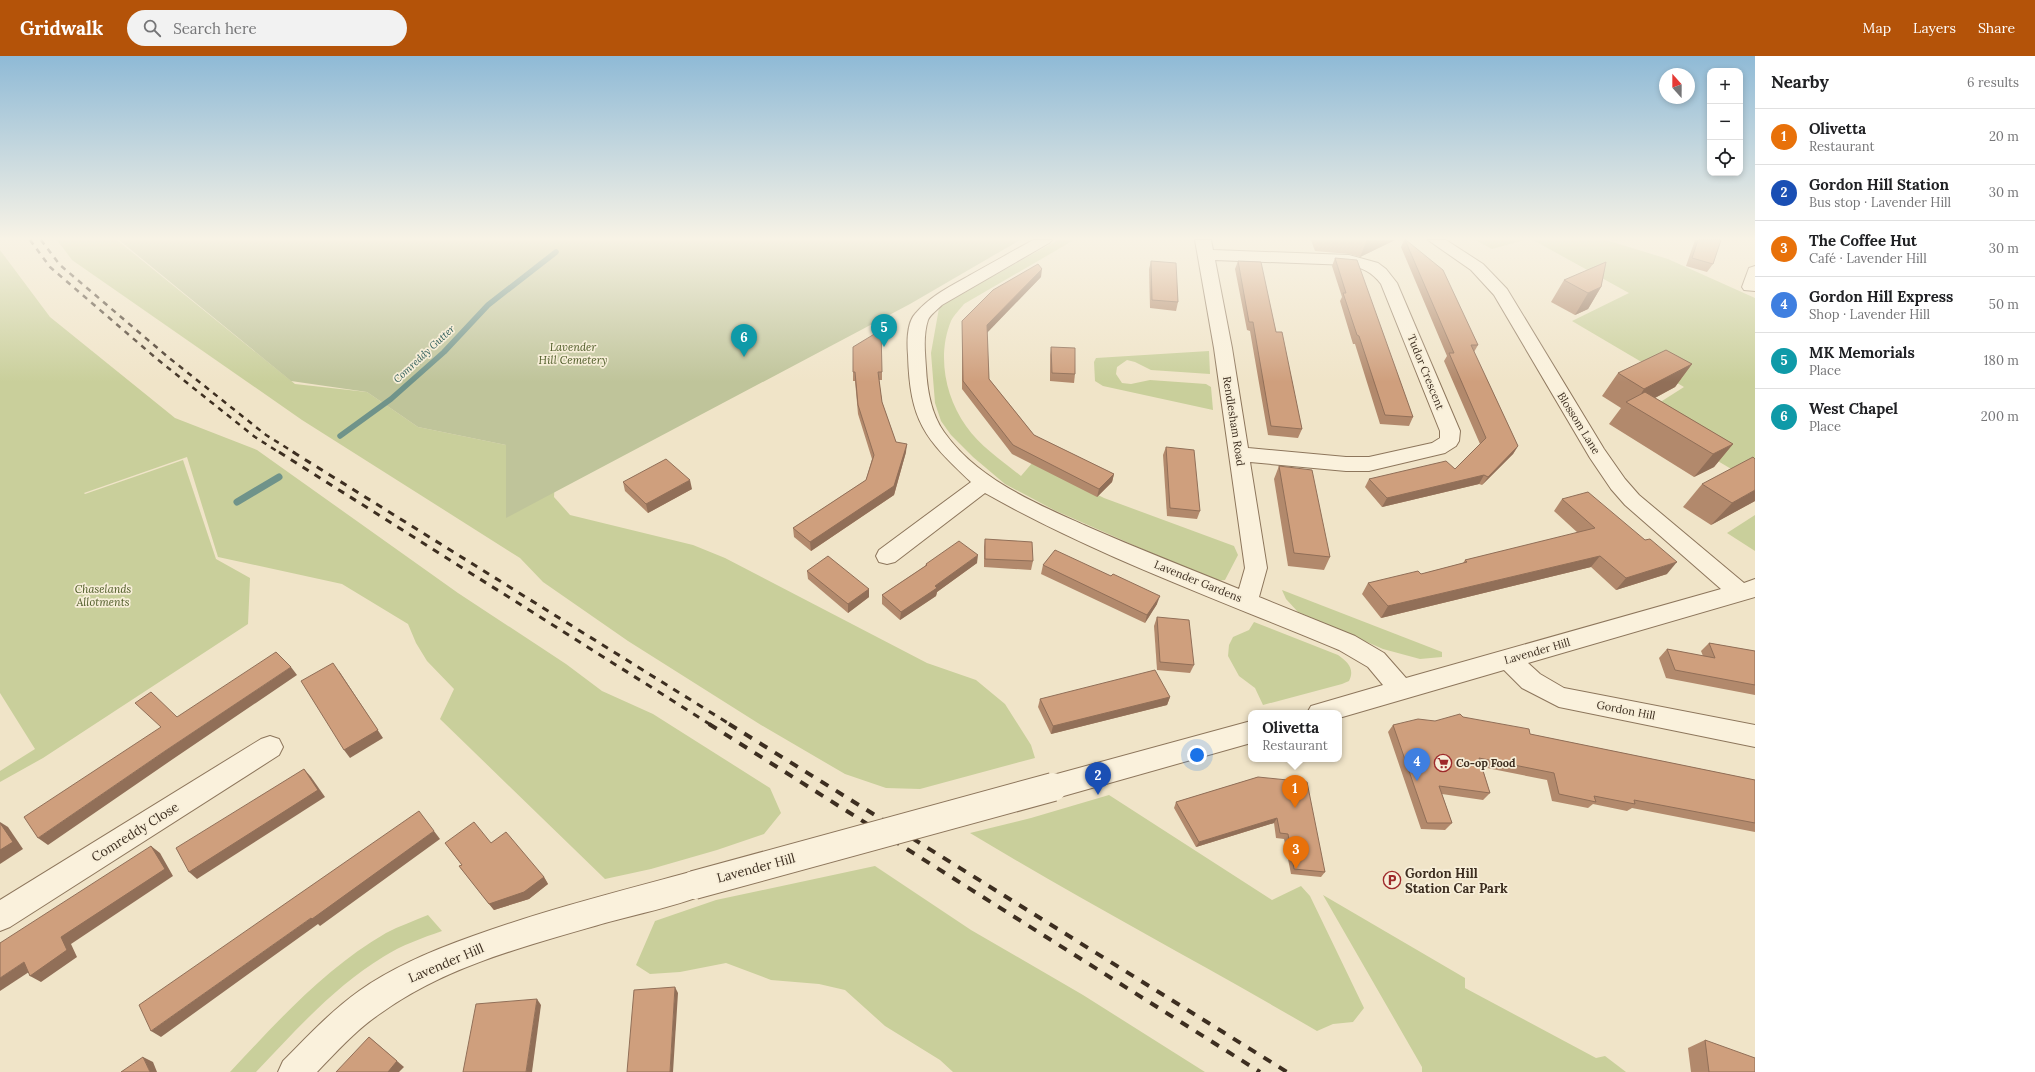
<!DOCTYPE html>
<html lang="en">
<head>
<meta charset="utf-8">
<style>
  :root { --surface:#fff; --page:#f2f2f2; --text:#202124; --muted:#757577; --line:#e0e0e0; --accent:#b45309 }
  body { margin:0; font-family:Lora,serif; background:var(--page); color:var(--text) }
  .controls { position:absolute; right:12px; top:12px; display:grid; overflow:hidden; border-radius:8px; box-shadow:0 2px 6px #0003 }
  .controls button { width:36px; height:36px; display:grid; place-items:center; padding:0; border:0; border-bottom:1px solid var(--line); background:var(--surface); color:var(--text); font:20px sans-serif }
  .compass { position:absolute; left:1659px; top:12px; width:36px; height:36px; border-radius:50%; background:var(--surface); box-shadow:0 2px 6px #0003; rotate:339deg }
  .you { position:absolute; left:1197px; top:699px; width:14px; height:14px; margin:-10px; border:3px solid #fff; border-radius:50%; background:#1a73e8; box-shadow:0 0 0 6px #1a73e833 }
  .badge { display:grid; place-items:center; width:26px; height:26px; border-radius:50%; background:var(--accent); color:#fff; font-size:13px; font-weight:700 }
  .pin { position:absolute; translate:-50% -33px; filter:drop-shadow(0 1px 2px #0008) }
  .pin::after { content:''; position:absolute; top:21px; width:14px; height:12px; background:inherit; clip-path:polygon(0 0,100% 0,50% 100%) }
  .popup { position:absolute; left:1248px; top:654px; width:94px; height:52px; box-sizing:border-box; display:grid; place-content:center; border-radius:8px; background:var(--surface); filter:drop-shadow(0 1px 3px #0005); font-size:13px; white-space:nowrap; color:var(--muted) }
  .popup b { font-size:15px; color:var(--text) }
  .popup::after { content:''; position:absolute; left:50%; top:100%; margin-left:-8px; border:8px solid transparent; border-top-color:var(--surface) }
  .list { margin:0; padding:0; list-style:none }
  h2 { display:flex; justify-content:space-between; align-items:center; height:52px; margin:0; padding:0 16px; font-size:17px }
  h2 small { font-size:13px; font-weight:400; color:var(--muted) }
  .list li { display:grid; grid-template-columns:26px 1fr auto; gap:12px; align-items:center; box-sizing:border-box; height:56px; padding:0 16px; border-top:1px solid var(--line) }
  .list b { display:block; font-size:15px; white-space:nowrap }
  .list p { margin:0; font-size:13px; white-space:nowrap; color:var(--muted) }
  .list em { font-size:13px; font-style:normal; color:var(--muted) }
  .icon { flex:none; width:22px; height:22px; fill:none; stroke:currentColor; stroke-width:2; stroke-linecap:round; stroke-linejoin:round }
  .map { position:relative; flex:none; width:1755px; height:1016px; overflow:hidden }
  header { display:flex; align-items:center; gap:24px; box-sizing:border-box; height:56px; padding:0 20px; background:var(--accent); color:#fff }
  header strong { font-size:19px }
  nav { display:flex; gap:22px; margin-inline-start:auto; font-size:14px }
  .search { width:280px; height:36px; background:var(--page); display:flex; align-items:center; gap:10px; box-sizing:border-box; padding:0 14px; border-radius:22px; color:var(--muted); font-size:15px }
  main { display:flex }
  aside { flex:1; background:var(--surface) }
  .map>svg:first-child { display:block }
  .green { fill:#c9cf9b }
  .cemetery { fill:#bfc49a }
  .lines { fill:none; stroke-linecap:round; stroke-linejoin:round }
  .stream-far1 { stroke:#6f938a; stroke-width:5.5 }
  .stream { stroke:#6f938a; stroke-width:7 }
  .minor-casing { stroke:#8d765c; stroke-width:2 }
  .minor { fill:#faf1dc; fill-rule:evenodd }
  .rail-far2 { stroke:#3d2e20; stroke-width:2.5; stroke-dasharray:5.5 5.5; stroke-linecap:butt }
  .rail-far1 { stroke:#3d2e20; stroke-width:3; stroke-dasharray:7 7; stroke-linecap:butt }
  .rail { stroke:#3d2e20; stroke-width:4; stroke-dasharray:9 9; stroke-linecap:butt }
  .minor-bridge-casing { stroke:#8d765c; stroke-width:30; stroke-linecap:butt }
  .minor-bridge { stroke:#faf1dc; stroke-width:28 }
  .wall { fill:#b2896c }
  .shaded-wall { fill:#916f58 }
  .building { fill:#cf9f7d; stroke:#916f58 }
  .labels { text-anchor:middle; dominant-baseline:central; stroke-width:3.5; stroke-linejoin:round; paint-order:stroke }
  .far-water-label { font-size:10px; font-style:italic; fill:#2f5d5a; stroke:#f7eed8 }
  .park-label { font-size:11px; font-style:italic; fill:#4d5a26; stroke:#f7eed8 }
  .street-label { font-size:11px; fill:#3d2e20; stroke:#f7eed8 }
  .poi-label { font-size:11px; font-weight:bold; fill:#3d2e20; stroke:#f7eed8; text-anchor:start }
  .near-street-label { font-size:13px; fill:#3d2e20; stroke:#f7eed8 }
  .near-poi-label { font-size:13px; font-weight:bold; fill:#3d2e20; stroke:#f7eed8; text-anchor:start }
</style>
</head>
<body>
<header>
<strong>Gridwalk</strong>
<div class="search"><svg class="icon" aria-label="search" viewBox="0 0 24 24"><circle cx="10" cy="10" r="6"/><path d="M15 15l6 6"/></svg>Search here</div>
<nav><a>Map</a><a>Layers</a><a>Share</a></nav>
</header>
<main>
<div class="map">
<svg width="1755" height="1016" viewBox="0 0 1755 1016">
  <rect width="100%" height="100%" fill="#f0e4c8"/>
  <!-- green -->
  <g class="green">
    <polygon points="57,184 117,184 295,328 367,336 418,371 506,389 558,367 554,441 570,459 693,489 725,502 927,607 976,624 1005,648 1031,689 1035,702 920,733 886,732 845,718 761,669 628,585 543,526 520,502 302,364 72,204"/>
    <path d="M1058,184h16l-110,64c-4,5 -10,11 -13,17 -14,34 -6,76 15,105 14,20 36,35 55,50l12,-14 71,36 130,48 4,9 -13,25 -10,1 -161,-71 -49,-26 -32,-27 -22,-22 -10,-14 -6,-18 -4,-50 8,-45 16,-11z"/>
    <polygon points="1475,184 1525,184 1492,193"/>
    <polygon points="1533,184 1606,184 1668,203 1755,242 1755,427 1640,359 1684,331 1572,265 1629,237"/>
    <polygon points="0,194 50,261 175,362 257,394 458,537 566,608 602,635 653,658 770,732 781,757 764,778 717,794 651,813 605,823 440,663 454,633 427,605 416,587 408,568 342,528 218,501 187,401 84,437 85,438 183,404 216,503 250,522 248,568 43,702 0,726 0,715 35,693 0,637"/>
    <polygon points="1209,295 1210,318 1151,314 1135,306 1127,304 1117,311 1116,318 1122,327 1131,328 1150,324 1206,328 1211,331 1213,354 1103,330 1095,325 1094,306 1096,302"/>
    <polygon points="1755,459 1755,495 1727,477"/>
    <polygon points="1282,534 1442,596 1442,601 1420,603 1383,593 1298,556 1286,543"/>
    <path d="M1254,566l84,33c10,7 17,14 11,26l-7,3 -79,21 -8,-17 -16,-12 -11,-20 1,-11 4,-8 16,-7z"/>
    <path d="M1109,739l163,105 29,-14 9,10 54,112 -11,14 -20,2 -16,7c-115,-67 -233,-129 -347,-198l61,-15z"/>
    <polygon points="875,810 971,874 1083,939 1205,1016 953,1016 940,1004 885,970 845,934 819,928 771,924 726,907 680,916 650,918 636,909 655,865 716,844"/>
    <polygon points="1323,839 1465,922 1465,932 1596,1002 1605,1000 1626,1016 1422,1016 1422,1011"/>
    <path d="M428,859l14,16c-20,7 -40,14 -59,26 -48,29 -88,74 -127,115h-26c48,-51 94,-103 156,-139 13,-7 28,-12 42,-18z"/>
  </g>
  <!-- cemetery -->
  <polygon class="cemetery" points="119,184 1020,184 910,248 506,462 506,389 418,371 367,336 291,325"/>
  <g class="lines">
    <!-- stream-far1 -->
    <polyline class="stream-far1" points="340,380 391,343 444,296 488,249 556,196"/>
    <!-- stream -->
    <polyline class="stream" points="237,446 279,421"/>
    <defs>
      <g id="minor">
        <path d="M1033,184h19l-3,3 -107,62c-4,4 -12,10 -14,15 -5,15 -3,33 -2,48 1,21 5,46 18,64 33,47 91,71 142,94 50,22 102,42 153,63l6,-21 -31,-220 -19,-108h16l2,10 136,5 29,8 8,6 11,14 63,148 -1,10 -3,5 -11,7 -76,18h-23l-96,-9 17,106 -8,29 96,39 29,17 22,25 315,-89 -96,-84 -14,-16 -21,-31 -96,-163 -23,-25 -43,-30h18l37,24 24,25 97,160 21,30 14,16 105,88 11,-4v18l-227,66 12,11 24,14 191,37v22l-196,-40 -37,-19 -18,-18 -165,48v-5h-32l4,-7 72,-21 -15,-18 -29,-17c-119,-50 -243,-94 -354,-157l-90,69 -8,2 -8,-2 -3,-6 3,-6 92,-68c-47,-44 -61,-61 -63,-127 -1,-12 -1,-32 7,-41 16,-19 36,-28 57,-40 20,-11 41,-23 61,-34zM1215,204l134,5c14,3 23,7 32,19l59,147v7l-8,5 -63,14h-23l-98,-9 -16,-100z"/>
        <polygon points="1755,210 1755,235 1744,234 1742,231 1749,212"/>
        <polygon points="1251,665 1251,687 1053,743 1044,739 1040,731 1044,723 1053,719"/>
        <polygon points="270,680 279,683 283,691 279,699 10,871 0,875 0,844 261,683"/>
        <path d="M694,815l10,4 4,10 -4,10c-32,12 -66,19 -99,28 -76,22 -159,43 -224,90 -24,16 -44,38 -64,59h-39l5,-11c24,-24 48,-50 76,-70 34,-24 74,-41 114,-55 72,-26 147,-45 221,-65z"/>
      </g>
    </defs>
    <!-- minor casing -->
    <use href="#minor" class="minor-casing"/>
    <!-- minor -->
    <use href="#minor" class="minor"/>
    <!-- rail-far2 -->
    <g class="rail-far2">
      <polyline points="30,184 50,211 157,303 255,381 280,397"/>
      <polyline points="41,184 60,209 168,301 266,379 295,397"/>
    </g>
    <!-- rail-far1 -->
    <g class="rail-far1">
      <polyline points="279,396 711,669"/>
      <polyline points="293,396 731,669"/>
    </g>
    <!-- rail -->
    <g class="rail">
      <polyline points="709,668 1260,1016"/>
      <polyline points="729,668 1287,1016"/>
    </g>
    <defs>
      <polyline id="minor-bridge" points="694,829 1053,731"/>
    </defs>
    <!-- minor-bridge casing -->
    <use href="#minor-bridge" class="minor-bridge-casing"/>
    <!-- minor-bridge -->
    <use href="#minor-bridge" class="minor-bridge"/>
  </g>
  <!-- wall -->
  <g class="wall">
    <polygon points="1311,184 1395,184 1360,201 1349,198 1315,195"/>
    <polygon points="1404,184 1406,184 1478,289 1474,296 1518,390 1513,398 1482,429 1479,428 1382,451 1365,431 1369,423 1455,413 1480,388 1444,305 1447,300 1401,191"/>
    <polygon points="1695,184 1721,184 1713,208 1707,216 1686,210"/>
    <polygon points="1335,202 1413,361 1409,370 1380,368 1355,288 1353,288 1340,245 1342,241 1332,210"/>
    <polygon points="1151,205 1178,246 1176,255 1150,252 1149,213"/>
    <polygon points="1238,205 1276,276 1302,373 1298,382 1268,379 1250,275 1247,274 1235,213"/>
    <polygon points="1041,221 987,276 989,323 1034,379 1114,418 1112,426 1097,441 1012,398 962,333 962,265"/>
    <polygon points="1564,224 1601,231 1588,253 1575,259 1551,246"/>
    <polygon points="853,291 882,316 882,324 879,324 882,346 896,386 906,396 894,439 811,495 794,481 793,472 866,424 872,403 858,358 855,325 853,325"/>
    <polygon points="1051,291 1075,318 1074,327 1050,325 1050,299"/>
    <polygon points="1692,308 1675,331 1655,342 1733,388 1714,411 1694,421 1609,368 1621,352 1602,340 1618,317"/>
    <polygon points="1166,391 1200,455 1197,463 1167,460 1163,399"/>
    <polygon points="1279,410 1330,501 1324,514 1288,510 1274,423"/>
    <polygon points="623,426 692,433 648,457 625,435"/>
    <polygon points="1702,428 1755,445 1711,469 1683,451"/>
    <polygon points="1562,443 1667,518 1616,534 1591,511 1381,562 1362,538 1368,527 1421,518 1463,507 1465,504 1578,477 1554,455"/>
    <polygon points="985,483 1033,505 1031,514 984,511 984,491"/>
    <polygon points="977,507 937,536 936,540 900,564 882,548 882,539 925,510 926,508"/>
    <polygon points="1043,509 1157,548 1145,567 1041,518"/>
    <polygon points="807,515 869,533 869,541 848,557 808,523"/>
    <polygon points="1157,561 1194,609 1190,617 1157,614 1154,570"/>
    <polygon points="1709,587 1755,595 1755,639 1666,622 1659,602 1667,593 1703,600 1701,595"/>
    <polygon points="1170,641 1167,649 1051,678 1038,651 1040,643"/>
    <polygon points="1463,661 1530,678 1755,724 1755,776 1632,752 1627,755 1593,748 1588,752 1552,745 1547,724 1482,711 1490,737 1483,744 1442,738 1452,767 1445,774 1421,773 1388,676 1393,669 1435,665"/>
    <polygon points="1258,721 1325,816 1321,821 1291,818 1284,783 1276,782 1274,767 1196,791 1174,752 1176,746"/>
    <polygon points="445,787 491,787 544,821 548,828 529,843 494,854 459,810 462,809"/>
    <polygon points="1705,984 1755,1016 1691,1016 1688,992"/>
  </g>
  <!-- shaded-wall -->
  <g class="shaded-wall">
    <polygon points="1367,184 1395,184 1360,201"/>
    <polygon points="1042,213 1041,221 986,278 987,269"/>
    <polygon points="1601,231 1588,253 1575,259 1588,237"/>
    <polygon points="1692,308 1675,331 1636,352 1633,350 1644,333"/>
    <polygon points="907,388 906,396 894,439 811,495 810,486"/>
    <polygon points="1733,388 1714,411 1694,421 1713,398"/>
    <polygon points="1518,390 1513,398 1482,429 1488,421"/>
    <polygon points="1114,418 1112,426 1097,441 1099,433"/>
    <polygon points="1484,419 1479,428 1382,451 1387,442"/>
    <polygon points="690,424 692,433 648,457 646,448"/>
    <polygon points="1755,434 1755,445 1711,469 1732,447"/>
    <polygon points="978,499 977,507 937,536 936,540 900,564 901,556 935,530"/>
    <polygon points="1600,500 1591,511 1381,562 1388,550"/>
    <polygon points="1677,506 1667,518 1616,534 1626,522"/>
    <polygon points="869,533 869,541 848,557 848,548"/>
    <polygon points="1160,540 1157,548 1145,567 1147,559"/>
    <polygon points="291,611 297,619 173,703 48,789 38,782 165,695"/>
    <polygon points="339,615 383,682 350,702 344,694"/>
    <polygon points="1170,641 1167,649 1051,678 1053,670"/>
    <polygon points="304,713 311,721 325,741 197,823 189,816"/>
    <polygon points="1277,762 1274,767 1196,791 1199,786"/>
    <polygon points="0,766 8,771 23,793 0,808"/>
    <polygon points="434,775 440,783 320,870 318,868 161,981 151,975 311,862"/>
    <polygon points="151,790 160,797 173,820 71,888 77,901 41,926 30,920 61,881"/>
    <polygon points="544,821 548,828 529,843 494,854 489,848"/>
    <polygon points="24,906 35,912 0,935 0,922"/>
    <polygon points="675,931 678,937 673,1016 670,1016"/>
    <polygon points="537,943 541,949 532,1016 526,1016"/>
    <polygon points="369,981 404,1011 399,1016 388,1016"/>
    <polygon points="143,1001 153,1006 157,1016 150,1016"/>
  </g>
  <!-- building -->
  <g class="building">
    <polygon points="1405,184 1406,184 1443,214 1478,289 1471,289 1518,390 1488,421 1484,419 1387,442 1369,423 1446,405 1455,413 1486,382 1449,297 1454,297"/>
    <polygon points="1698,184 1721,184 1713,208 1692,202"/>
    <polygon points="1335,202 1357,204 1413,361 1385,359 1359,280 1357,279 1343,237 1346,237"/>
    <polygon points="1151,205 1176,207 1178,246 1152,244"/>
    <polygon points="1238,205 1261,206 1276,276 1282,276 1302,373 1271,370 1253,266 1249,266"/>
    <polygon points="1606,206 1601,231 1588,237 1564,224"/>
    <polygon points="1038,208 1042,213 987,269 989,323 1034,379 1114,418 1099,433 1013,389 963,325 962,265 993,234"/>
    <polygon points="881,274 882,316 878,316 882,346 896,386 907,388 894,430 810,486 793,472 866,424 874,399 858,349 855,316 853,316 853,291"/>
    <polygon points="1051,291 1075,292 1075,318 1052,317"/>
    <polygon points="1666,294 1692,308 1644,333 1618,317"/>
    <polygon points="1645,336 1733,388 1713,398 1626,346"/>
    <polygon points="1166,391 1194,394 1200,455 1170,452"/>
    <polygon points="1753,401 1755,403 1755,434 1732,447 1702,428"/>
    <polygon points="666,403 690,424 646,448 623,426"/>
    <polygon points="1279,410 1312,414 1330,501 1294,497"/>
    <polygon points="1588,436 1645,484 1650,483 1677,506 1626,522 1600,500 1388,550 1368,527 1418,515 1421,518 1467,506 1465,504 1595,472 1562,443"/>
    <polygon points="985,483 1032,486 1033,505 985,503"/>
    <polygon points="959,485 978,499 935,530 937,532 901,556 882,539 927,509 926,508"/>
    <polygon points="1055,494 1111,520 1113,518 1160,540 1147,559 1043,509"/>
    <polygon points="828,500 869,533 848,548 807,515"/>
    <polygon points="1157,561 1189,564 1194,609 1160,606"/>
    <polygon points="1709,587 1755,595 1755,629 1675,614 1667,593 1715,602"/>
    <polygon points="276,596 291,611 165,695 38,782 24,761 161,671 135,647 151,636 177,661"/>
    <polygon points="333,607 378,674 344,694 301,625"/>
    <polygon points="1155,614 1170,641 1053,670 1040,643"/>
    <polygon points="1460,658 1463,661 1529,673 1530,678 1755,724 1755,767 1634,744 1635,748 1594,740 1596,746 1559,738 1554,717 1479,702 1490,737 1439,730 1452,767 1427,767 1393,669 1418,663 1435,665"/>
    <polygon points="304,713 318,734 189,816 176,792"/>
    <polygon points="1258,721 1307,726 1325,816 1294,813 1288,778 1280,777 1277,762 1199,786 1176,746"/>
    <polygon points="419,755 434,775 312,863 311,862 151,975 139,949"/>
    <polygon points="474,766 491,787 506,776 544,821 524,836 489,848 459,810 462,809 445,787"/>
    <polygon points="0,767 13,786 0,794"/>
    <polygon points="151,790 165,813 61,881 67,894 30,920 24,906 0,922 0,887"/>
    <polygon points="675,931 670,1016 627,1016 634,934"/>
    <polygon points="537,943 526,1016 463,1016 476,948"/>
    <polygon points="369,981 397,1005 388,1016 336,1016"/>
    <polygon points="1705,984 1755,1002 1755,1016 1709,1016"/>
    <polygon points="143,1001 150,1016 121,1016"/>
  </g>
  <!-- sky -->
  <linearGradient id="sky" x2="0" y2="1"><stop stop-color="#8fbad6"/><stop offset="0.56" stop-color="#f8f3e6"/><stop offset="1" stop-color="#f8f3e6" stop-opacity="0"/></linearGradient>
  <rect width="1755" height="326" fill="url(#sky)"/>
  <!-- icons -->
  <defs>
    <symbol id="supermarket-ring" viewBox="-11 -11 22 22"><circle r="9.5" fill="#f7eed8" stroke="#9e2a2b" stroke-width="1.5"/><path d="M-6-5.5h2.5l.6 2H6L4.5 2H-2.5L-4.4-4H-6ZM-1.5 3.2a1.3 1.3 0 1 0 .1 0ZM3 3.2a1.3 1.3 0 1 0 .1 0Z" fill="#9e2a2b"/></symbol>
    <symbol id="parking-ring" viewBox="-11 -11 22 22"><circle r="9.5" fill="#f7eed8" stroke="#9e2a2b" stroke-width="1.5"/><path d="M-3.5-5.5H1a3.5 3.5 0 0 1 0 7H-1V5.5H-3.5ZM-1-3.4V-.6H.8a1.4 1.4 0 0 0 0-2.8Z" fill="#9e2a2b"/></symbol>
  </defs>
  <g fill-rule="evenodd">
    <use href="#supermarket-ring" x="1433" y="697" width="20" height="20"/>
    <use href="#parking-ring" x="1382" y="814" width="20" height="20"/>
  </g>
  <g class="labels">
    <!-- far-water labels -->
    <g class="far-water-label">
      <text transform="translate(424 298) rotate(-43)">Comreddy Gutter</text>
    </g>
    <!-- park labels -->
    <g class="park-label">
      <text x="573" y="291">Lavender<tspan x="573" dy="13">Hill Cemetery</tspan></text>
      <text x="103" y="533">Chaselands<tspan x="103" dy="13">Allotments</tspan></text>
    </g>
    <!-- street labels -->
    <g class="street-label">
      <text transform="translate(1426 316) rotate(68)">Tudor Crescent</text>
      <text transform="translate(1234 365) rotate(81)">Rendlesham Road</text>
      <text transform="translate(1579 367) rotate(58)">Blossom Lane</text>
      <text transform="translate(1198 525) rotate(22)">Lavender Gardens</text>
      <text transform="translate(1537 595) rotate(-16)">Lavender Hill</text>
      <text transform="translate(1626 654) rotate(11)">Gordon Hill</text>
    </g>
    <!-- poi labels -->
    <g class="poi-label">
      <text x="1456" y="707">Co-op Food</text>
    </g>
    <!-- near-street labels -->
    <g class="near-street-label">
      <text transform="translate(135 776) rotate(-32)">Comreddy Close</text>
      <text transform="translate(756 812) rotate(-15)">Lavender Hill</text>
      <text transform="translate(446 907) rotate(-23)">Lavender Hill</text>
    </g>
    <!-- near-poi labels -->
    <g class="near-poi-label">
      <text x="1405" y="817">Gordon Hill<tspan x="1405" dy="15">Station Car Park</tspan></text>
    </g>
  </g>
</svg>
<div class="controls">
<button>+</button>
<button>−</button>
<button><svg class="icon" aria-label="locate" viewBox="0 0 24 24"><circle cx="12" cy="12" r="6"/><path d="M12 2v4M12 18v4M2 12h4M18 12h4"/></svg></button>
</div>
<svg class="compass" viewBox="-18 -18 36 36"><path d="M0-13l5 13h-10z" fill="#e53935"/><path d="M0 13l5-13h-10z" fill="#757577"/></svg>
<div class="you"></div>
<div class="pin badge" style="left:1295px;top:752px;background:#e8710a">1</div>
<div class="popup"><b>Olivetta</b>Restaurant</div>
<div class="pin badge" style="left:1098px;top:739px;background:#1a4fb4">2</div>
<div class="pin badge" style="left:1296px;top:813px;background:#e8710a">3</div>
<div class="pin badge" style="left:1417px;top:725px;background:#3f7fe0">4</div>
<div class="pin badge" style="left:884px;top:291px;background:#0f9aa8">5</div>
<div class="pin badge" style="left:744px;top:301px;background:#0f9aa8">6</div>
</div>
<aside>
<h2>Nearby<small>6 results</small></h2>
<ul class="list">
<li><span class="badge" style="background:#e8710a">1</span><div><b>Olivetta</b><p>Restaurant</p></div><em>20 m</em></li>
<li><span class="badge" style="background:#1a4fb4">2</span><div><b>Gordon Hill Station</b><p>Bus stop · Lavender Hill</p></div><em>30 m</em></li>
<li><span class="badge" style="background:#e8710a">3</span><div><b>The Coffee Hut</b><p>Café · Lavender Hill</p></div><em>30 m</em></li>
<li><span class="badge" style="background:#3f7fe0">4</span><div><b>Gordon Hill Express</b><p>Shop · Lavender Hill</p></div><em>50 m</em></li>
<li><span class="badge" style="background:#0f9aa8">5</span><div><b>MK Memorials</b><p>Place</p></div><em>180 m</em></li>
<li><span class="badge" style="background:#0f9aa8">6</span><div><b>West Chapel</b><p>Place</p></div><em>200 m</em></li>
</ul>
</aside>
</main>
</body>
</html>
